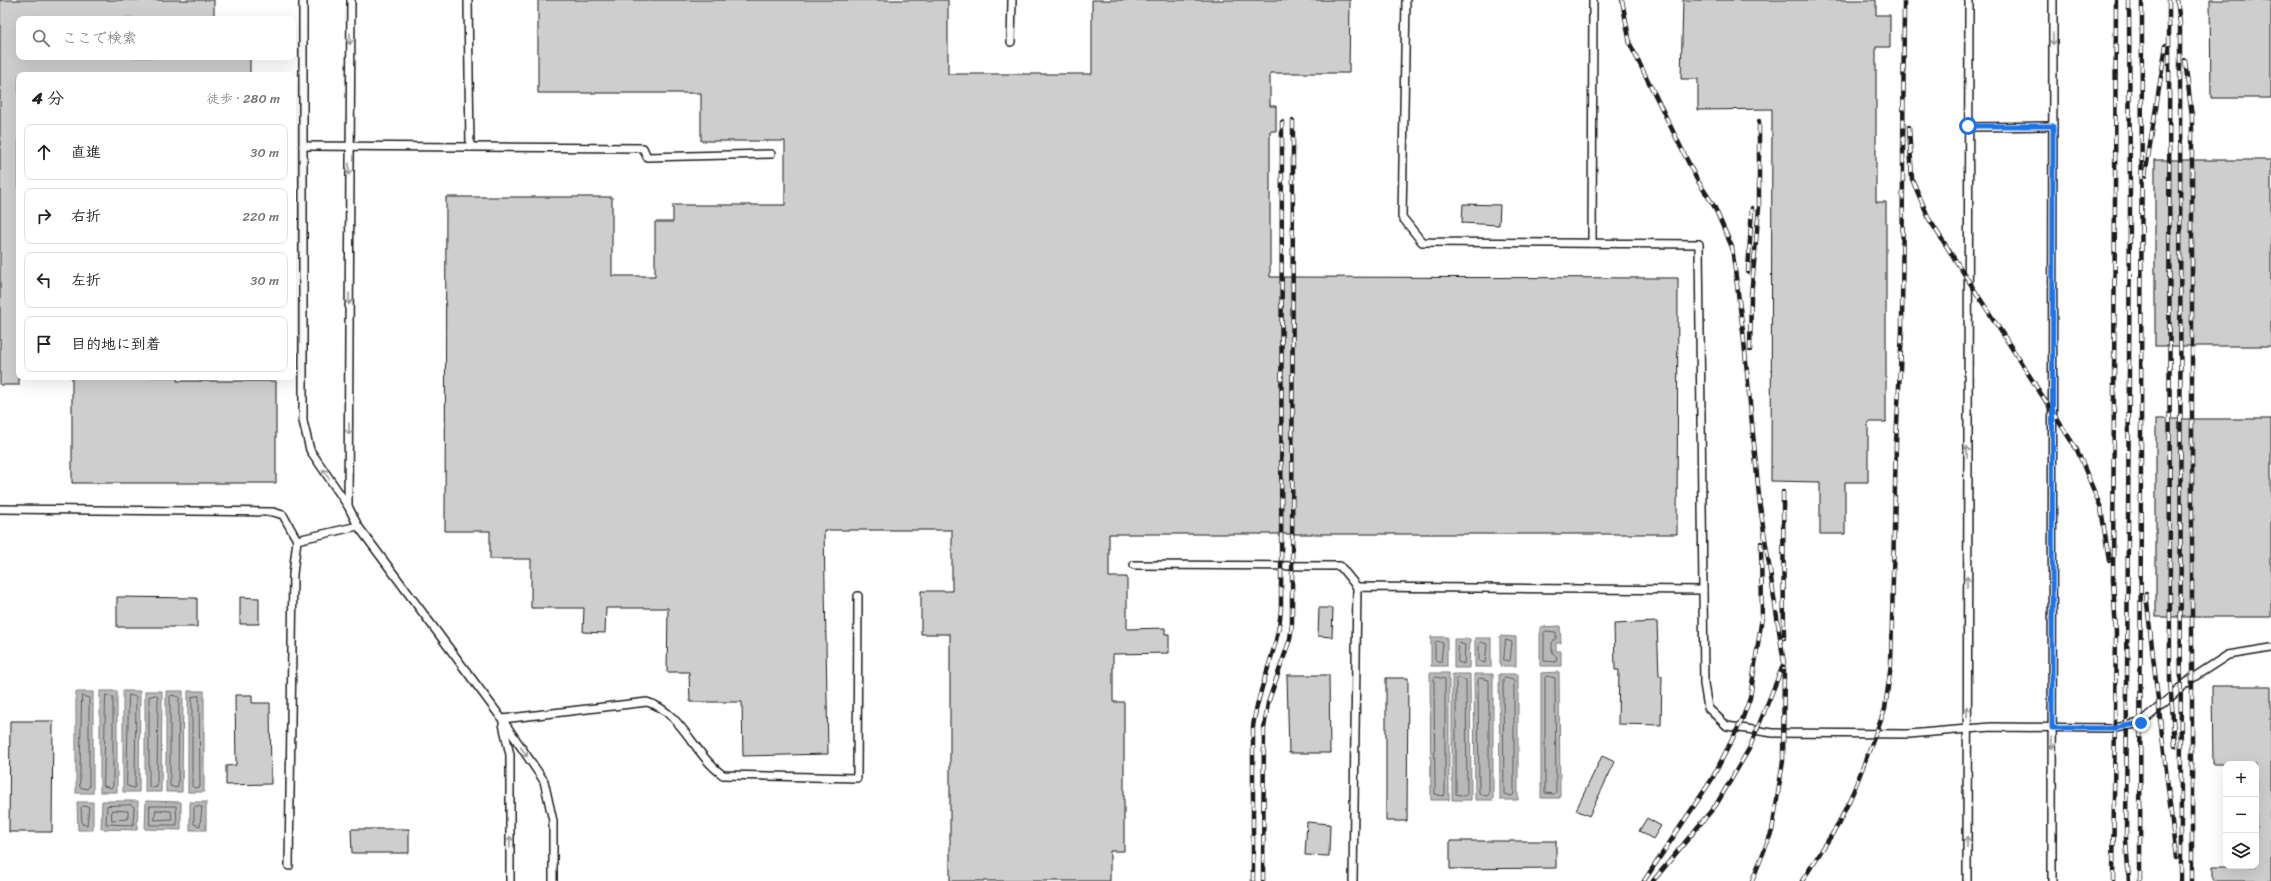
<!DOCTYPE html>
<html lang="ja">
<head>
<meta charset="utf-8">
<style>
  :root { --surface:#fff; --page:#f2f2f2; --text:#222; --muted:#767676; --line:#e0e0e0 }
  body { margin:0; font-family:Sriracha,"Klee One",sans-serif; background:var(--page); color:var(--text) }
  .controls { position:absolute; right:12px; bottom:12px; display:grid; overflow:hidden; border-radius:8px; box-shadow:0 4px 16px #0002 }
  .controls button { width:36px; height:36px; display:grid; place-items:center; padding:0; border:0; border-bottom:1px solid var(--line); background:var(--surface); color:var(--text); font:20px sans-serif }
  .stop { position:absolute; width:12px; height:12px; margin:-9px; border:3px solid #1a73e8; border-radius:50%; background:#fff }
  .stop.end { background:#1a73e8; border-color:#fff; box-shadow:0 1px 4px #0008 }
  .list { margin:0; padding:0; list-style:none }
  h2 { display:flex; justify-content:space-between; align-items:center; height:52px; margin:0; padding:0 16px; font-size:17px }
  h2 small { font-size:13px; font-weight:400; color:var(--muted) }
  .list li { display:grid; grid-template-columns:26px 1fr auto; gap:12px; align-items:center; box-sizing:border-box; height:56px; margin:0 8px 8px; padding:0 8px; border:1px solid var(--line); border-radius:8px }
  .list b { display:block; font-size:15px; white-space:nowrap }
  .list em { font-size:13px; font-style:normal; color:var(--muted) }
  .icon { flex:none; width:22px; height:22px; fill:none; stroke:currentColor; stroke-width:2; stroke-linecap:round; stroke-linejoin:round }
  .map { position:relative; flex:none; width:2271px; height:881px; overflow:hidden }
  .search { position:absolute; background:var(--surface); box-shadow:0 4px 16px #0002; left:16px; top:16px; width:280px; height:44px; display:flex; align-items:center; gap:10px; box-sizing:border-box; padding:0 14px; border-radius:8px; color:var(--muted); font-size:15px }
  .panel { position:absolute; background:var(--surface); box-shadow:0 4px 16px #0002; left:16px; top:72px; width:280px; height:308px; border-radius:8px }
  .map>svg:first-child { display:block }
  .water { fill:#b8b8b8; stroke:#7a7a7a }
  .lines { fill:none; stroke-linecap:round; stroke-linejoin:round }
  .shore { stroke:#5a5a5a; stroke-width:1 }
  .building { fill:#cecece; stroke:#1c1c1c }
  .service-casing { stroke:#1c1c1c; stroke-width:10 }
  .service { stroke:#fff; stroke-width:7 }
  .rail-casing { stroke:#1c1c1c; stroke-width:4.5 }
  .rail { stroke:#fff; stroke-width:3; stroke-dasharray:9; stroke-linecap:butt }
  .oneway { stroke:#999 }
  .route { stroke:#1a73e8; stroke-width:5 }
</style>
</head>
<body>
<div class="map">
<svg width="2271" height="881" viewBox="0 0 2271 881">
  <rect width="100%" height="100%" fill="#fff"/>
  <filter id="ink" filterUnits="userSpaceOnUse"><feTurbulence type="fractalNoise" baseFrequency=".025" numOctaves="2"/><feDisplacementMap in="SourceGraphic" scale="8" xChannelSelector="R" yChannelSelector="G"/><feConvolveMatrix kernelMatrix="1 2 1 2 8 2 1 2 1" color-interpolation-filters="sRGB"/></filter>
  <g filter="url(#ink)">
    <!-- water -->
    <g class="water">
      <polygon points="1560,626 1561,643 1556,643 1556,651 1561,651 1561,666 1540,666 1540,627"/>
      <polygon points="1500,636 1516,637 1516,666 1500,666"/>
      <rect x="1431" y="637" width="16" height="29"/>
      <rect x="1475" y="638" width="16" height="29"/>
      <polygon points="1454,639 1470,639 1469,668 1454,668"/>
      <polygon points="1559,672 1560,798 1541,798 1541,673"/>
      <polygon points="1430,673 1449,673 1449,800 1431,800"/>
      <polygon points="1452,674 1470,674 1471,800 1452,800"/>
      <polygon points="1474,674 1493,674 1493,800 1475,800"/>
      <polygon points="1499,674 1518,674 1518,800 1500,800"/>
      <rect x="100" y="691" width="17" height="101"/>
      <polygon points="123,691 140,691 139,792 123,792"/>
      <polygon points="145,691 162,691 161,792 145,792"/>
      <polygon points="166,691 183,691 182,792 166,792"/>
      <rect x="188" y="691" width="16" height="101"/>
      <rect x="76" y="692" width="17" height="101"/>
      <polygon points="102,801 138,801 137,830 101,829"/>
      <polygon points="146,801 181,802 181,830 145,829"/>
      <polygon points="77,802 93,802 93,830 78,830"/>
      <rect x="190" y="802" width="16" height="28"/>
    </g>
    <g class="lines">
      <!-- shore -->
      <g class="shore">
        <polygon points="1546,631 1556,632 1556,638 1552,643 1552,652 1557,657 1556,662 1544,661 1544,633"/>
        <polygon points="1506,640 1512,642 1510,661 1504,660"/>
        <polygon points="1437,641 1443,643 1441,662 1435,660 1435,643"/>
        <polygon points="1481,642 1487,644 1485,663 1479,661 1479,644"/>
        <polygon points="1459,643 1465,645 1464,664 1458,662"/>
        <polygon points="1547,676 1555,678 1556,792 1554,794 1545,793 1545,678"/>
        <polygon points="1436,677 1445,679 1445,794 1443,796 1435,794 1434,679"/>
        <polygon points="1458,678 1466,680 1467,794 1465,796 1456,794 1456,680"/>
        <polygon points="1480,678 1489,680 1489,794 1487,796 1479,794 1478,680"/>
        <polygon points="1505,678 1514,680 1514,794 1512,796 1504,794 1503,680"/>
        <polygon points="106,695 113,697 113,786 111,788 104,786"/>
        <polygon points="129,695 136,697 135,786 134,788 127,786"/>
        <polygon points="156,695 158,697 157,787 151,788 149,786 149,697"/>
        <polygon points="172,695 179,697 178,786 176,788 170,786 170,697"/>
        <polygon points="82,696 89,698 89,787 87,789 80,787"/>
        <polygon points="199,696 200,787 194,788 192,786 192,697"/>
        <polygon points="132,805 134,807 133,825 106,824 107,806"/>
        <polygon points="83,806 89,807 87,825 82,824 81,808"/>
        <polygon points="150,806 176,806 177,825 150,825"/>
        <polygon points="196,806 202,807 200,826 194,824 194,808"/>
        <polygon points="112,810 128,811 128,819 112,820"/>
        <polygon points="156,810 171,811 172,819 155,820"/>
      </g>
    </g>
    <!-- building -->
    <g class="building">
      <polygon points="0,0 214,0 214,19 19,19 19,57 250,57 250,75 19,75 19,385 0,385"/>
      <polygon points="538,0 948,0 948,74 1092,74 1092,0 1350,0 1349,73 1270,73 1270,106 1276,106 1276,131 1270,131 1270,277 1678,278 1677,534 1109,534 1109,577 1127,577 1127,629 1165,628 1165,634 1169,634 1169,653 1113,654 1113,702 1124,702 1124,851 1110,851 1110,881 950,881 950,634 921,634 921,591 952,591 952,530 824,530 828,754 743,756 742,702 690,702 689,672 667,672 668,608 606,608 605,633 583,632 584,608 531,608 531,559 490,559 490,531 445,531 446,197 612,197 612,276 655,276 655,222 673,222 673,205 785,205 785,141 701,141 701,93 538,93"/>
      <polygon points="1683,0 1876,0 1876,15 1890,15 1890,47 1876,47 1876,202 1886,202 1886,422 1868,422 1868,482 1845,482 1845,534 1820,534 1820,482 1771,481 1772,109 1698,110 1698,79 1681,79"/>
      <polygon points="2210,0 2271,0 2271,98 2211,98"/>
      <rect x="2155" y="160" width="116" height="186"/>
      <polygon points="1463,204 1500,205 1499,225 1462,223"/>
      <polygon points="72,377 177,377 177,381 276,381 276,483 72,483"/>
      <rect x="2156" y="419" width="115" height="198"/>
      <polygon points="117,597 197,598 197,627 117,627"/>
      <polygon points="240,597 259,598 259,624 240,624"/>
      <polygon points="1319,608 1333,608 1332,637 1318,636"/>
      <polygon points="1657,622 1659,676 1662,676 1661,725 1618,724 1619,670 1615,670 1614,624"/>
      <polygon points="1287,675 1329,675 1330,753 1289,753"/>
      <polygon points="1386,678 1408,678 1407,821 1386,821"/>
      <polygon points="2212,686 2271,686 2271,881 2213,881 2213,866 2256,866 2256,764 2213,764"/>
      <polygon points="235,695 252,695 252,703 270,703 271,784 226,785 226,766 236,765"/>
      <polygon points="10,721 53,721 52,832 9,832"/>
      <polygon points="1602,756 1615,762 1589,816 1576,810"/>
      <polygon points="1647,818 1661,826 1653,839 1639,831"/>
      <polygon points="1307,822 1330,824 1329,856 1305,855"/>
      <polygon points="351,829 409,829 409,853 352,853"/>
      <polygon points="1450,841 1556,841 1556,868 1450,869"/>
    </g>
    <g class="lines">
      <defs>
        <g id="service">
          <polyline points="303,0 303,421 310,450 348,506 358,526 502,719 544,781 553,821 553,881"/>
          <polyline points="468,0 470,147"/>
          <polyline points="1406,0 1402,217 1422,242 1699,244 1703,590"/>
          <polyline points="1011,42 1012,0"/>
          <polyline points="1969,127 2053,126"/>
          <polyline points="303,146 643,148 647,157 771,154"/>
          <polyline points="1592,243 1593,0"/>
          <polyline points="348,506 351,0"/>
          <polyline points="0,509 273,512 283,515 297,540"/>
          <polyline points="1134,565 1340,566 1357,587"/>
          <path d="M502,719l145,-17c35,10 47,53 76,73l134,3 1,-182"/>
          <polyline points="503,724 510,755 510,881"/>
          <polyline points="289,866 293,574 297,540 358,526"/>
          <polyline points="1353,881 1357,587 1703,590 1704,684 1708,708 1727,726 1773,733 1909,734 1991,727 2115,728 2141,723 2191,679 2228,655 2271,648"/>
          <polyline points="1967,881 1969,0"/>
          <polyline points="2052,881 2053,0"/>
        </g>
      </defs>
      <!-- service casing -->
      <use href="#service" class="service-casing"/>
      <!-- service -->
      <use href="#service" class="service"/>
      <defs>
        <g id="rail">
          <polyline points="1622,0 1630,44 1696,178 1714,206 1732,247 1743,331 1760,506 1784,663 1749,749 1716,805 1653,881"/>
          <polyline points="2129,0 2130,210 2126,841 2129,881"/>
          <polyline points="2169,0 2170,680 2175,746"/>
          <polyline points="2177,0 2180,23 2181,881"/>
          <polyline points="2185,60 2192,117 2192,881"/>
          <polyline points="1909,127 1912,179 1929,219 2077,450 2101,508 2109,561"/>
          <polyline points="2145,176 2166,45"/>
          <polyline points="1748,272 1752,208"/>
          <polyline points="1750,350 1751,296 1759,208 1759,121"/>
          <polyline points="1783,492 1784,638"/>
          <polyline points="2146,594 2176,858"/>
          <path d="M1253,881v-154c5,-41 26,-78 28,-119l1,-486"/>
          <polyline points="1263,881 1264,728 1268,703 1290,639 1292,624 1293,121"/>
          <polyline points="1644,881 1712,779 1742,720 1750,698 1762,617 1761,543"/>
          <polyline points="1752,881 1772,831 1783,761 1784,668"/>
          <polyline points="1802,881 1838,825 1854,790 1885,709 1891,665 1896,442 1902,332 1904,0"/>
          <polyline points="2113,881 2116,633 2113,580 2116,0"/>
          <polyline points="2140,881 2142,0"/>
        </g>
      </defs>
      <!-- rail casing -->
      <use href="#rail" class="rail-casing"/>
      <!-- rail -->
      <use href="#rail" class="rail"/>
    </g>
    <!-- one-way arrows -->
    <defs><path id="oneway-shaft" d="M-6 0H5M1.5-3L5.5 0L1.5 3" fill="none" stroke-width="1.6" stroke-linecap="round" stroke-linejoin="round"/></defs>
    <g class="oneway">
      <use href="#oneway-shaft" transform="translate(350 39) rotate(91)"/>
      <use href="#oneway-shaft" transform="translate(2053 39) rotate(90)"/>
      <use href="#oneway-shaft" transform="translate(349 169) rotate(90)"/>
      <use href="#oneway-shaft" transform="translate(349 299) rotate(90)"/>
      <use href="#oneway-shaft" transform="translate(349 429) rotate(90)"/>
      <use href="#oneway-shaft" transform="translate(1967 452) rotate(-90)"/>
      <use href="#oneway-shaft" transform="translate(326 474) rotate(-124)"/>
      <use href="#oneway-shaft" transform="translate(1967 582) rotate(-90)"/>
      <use href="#oneway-shaft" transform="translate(1967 712) rotate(-90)"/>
      <use href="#oneway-shaft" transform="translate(2052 743) rotate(90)"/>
      <use href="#oneway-shaft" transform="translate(524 752) rotate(56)"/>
      <use href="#oneway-shaft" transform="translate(510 842) rotate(-89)"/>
      <use href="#oneway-shaft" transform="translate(1967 842) rotate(-90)"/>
    </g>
  </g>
  <g class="lines" filter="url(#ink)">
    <!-- route -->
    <polyline class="route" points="1968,126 2053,126 2052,728 2115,728 2141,723"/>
  </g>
</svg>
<div class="controls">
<button>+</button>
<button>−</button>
<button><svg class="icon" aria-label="layers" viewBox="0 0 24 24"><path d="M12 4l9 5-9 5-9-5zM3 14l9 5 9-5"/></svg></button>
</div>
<div class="stop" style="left:1968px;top:126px"></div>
<div class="stop end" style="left:2141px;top:723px"></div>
<div class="search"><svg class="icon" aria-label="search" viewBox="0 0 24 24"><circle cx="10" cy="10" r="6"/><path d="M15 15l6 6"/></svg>ここで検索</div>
<section class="panel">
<h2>4 分<small>徒歩 · 280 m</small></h2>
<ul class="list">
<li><svg class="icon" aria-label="ahead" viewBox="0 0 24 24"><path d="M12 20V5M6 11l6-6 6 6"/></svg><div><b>直進</b></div><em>30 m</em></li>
<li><svg class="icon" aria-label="right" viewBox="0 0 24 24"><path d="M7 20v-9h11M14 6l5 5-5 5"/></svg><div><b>右折</b></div><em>220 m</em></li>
<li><svg class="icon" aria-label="left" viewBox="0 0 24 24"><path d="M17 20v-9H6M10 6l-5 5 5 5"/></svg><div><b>左折</b></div><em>30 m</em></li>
<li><svg class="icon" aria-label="arrive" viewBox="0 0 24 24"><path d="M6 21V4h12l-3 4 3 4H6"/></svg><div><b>目的地に到着</b></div></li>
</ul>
</section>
</div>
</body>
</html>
